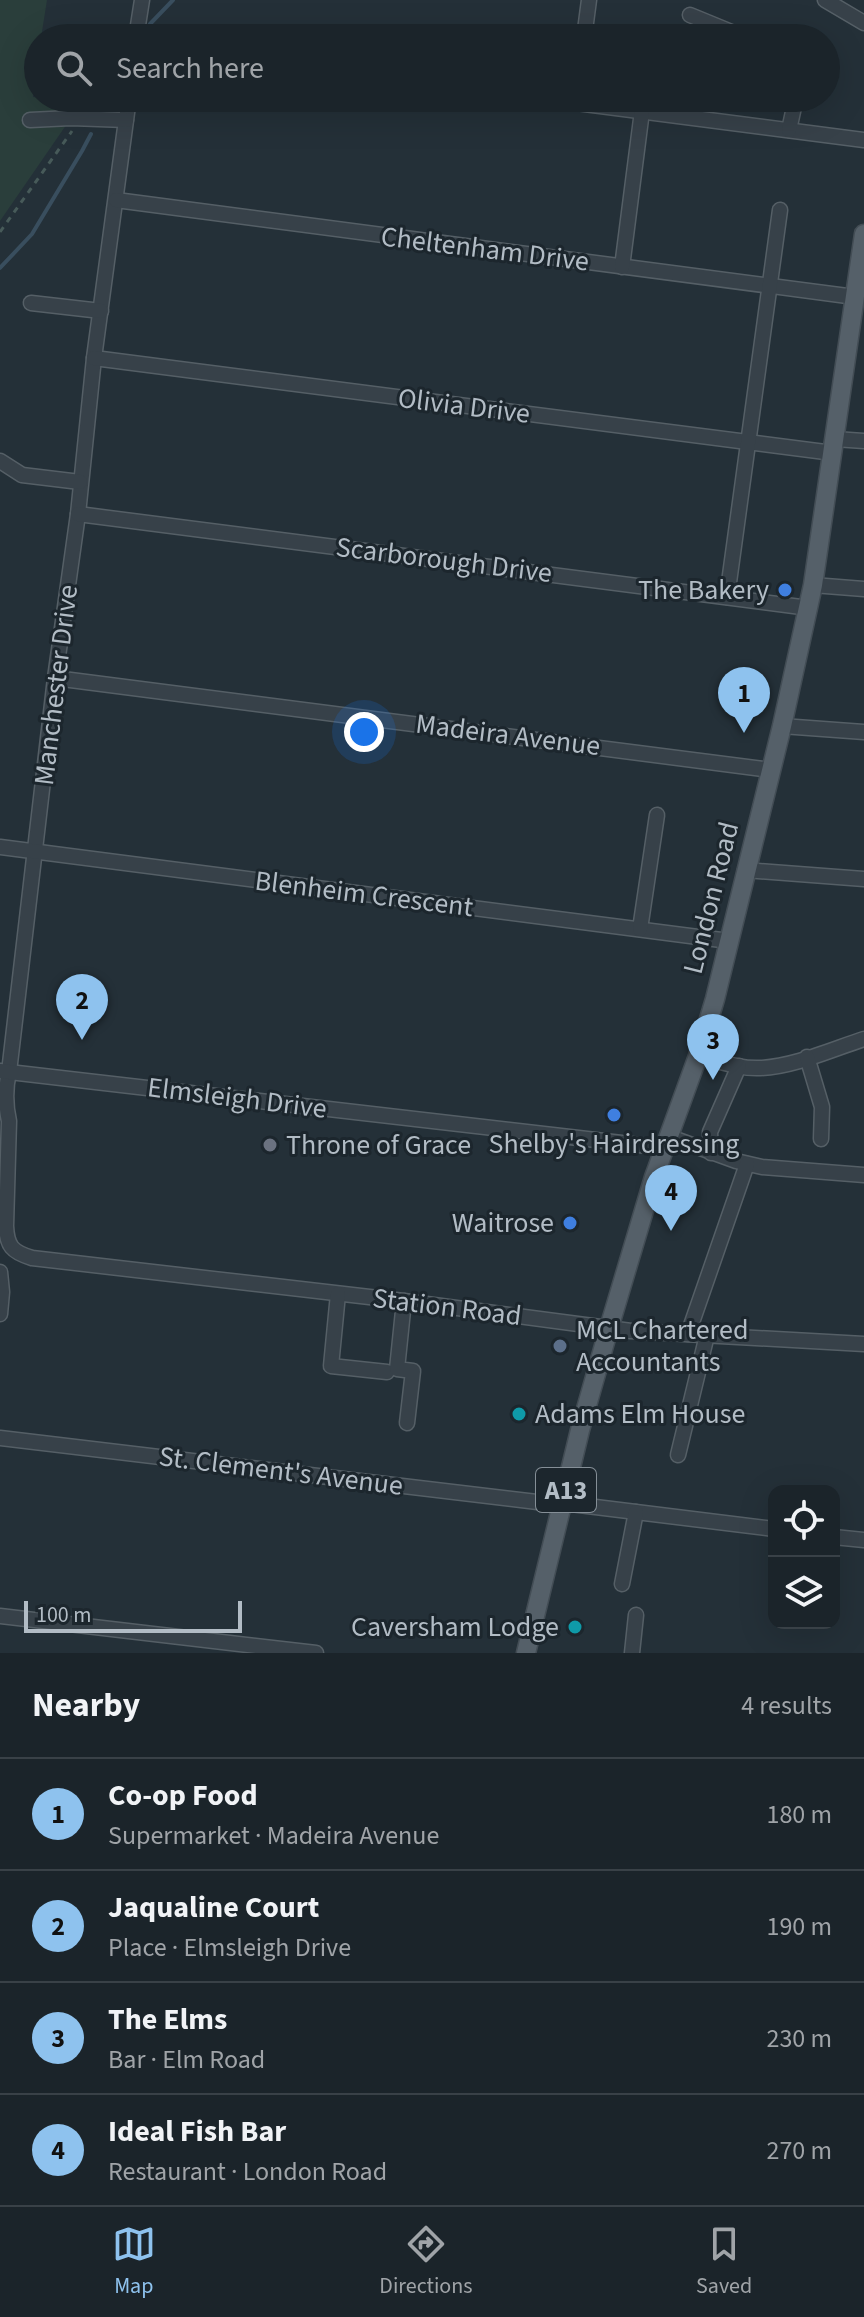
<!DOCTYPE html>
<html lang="en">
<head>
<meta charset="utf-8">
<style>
  :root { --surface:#1b242a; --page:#242c32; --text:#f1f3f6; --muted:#a0a4a8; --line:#394147; --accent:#8ec2ee }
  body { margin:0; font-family:"Source Sans 3",sans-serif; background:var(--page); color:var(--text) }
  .controls { position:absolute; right:24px; bottom:24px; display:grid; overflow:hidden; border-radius:16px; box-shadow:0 8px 32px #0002 }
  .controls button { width:72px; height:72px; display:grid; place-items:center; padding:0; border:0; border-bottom:2px solid var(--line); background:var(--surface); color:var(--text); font:40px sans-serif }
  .scale { position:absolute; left:24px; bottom:20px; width:218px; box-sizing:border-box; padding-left:8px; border:4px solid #b2bcc5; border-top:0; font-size:22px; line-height:28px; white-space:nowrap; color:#b2bcc5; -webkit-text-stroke:6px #1c262d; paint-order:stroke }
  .you { position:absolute; left:364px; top:732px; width:28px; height:28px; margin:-20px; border:6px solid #fff; border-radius:50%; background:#1a73e8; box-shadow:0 0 0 12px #1a73e833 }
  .badge { display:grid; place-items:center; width:52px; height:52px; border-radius:50%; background:var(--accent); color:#111; font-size:26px; font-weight:700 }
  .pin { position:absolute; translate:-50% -66px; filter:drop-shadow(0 2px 4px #0008) }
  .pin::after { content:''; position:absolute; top:42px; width:28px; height:24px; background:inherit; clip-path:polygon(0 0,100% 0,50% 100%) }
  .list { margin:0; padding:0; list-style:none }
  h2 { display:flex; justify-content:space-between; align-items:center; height:104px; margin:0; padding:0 32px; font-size:34px }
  h2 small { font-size:26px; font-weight:400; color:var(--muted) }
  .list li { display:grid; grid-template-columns:52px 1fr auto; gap:24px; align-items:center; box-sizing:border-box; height:112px; padding:0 32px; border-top:2px solid var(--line) }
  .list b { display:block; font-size:30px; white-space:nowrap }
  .list p { margin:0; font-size:26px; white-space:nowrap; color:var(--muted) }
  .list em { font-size:26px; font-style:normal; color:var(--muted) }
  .icon { flex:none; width:44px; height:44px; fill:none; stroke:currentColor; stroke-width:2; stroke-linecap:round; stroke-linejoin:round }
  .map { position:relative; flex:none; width:864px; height:1653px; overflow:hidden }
  .search { position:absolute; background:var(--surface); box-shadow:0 8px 32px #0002; left:24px; right:24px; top:24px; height:88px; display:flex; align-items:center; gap:20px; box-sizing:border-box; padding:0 28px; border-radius:44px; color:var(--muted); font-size:30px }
  .sheet { height:552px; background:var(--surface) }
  nav { display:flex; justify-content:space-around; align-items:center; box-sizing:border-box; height:112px; border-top:2px solid var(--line); background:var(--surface); font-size:22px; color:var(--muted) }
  nav a { display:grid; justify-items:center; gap:4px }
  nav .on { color:var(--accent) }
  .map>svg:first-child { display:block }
  .green { fill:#2a3e3b }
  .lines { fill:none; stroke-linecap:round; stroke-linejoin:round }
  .stream { stroke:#394e5e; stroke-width:4 }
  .minor-casing { stroke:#555f66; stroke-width:17 }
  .major-casing { stroke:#434d55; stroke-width:21 }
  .path { stroke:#475a59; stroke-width:3; stroke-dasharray:6 6; stroke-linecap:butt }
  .minor { stroke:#374149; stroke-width:14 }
  .major { stroke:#556069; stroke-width:18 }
  .shop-dot { fill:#3f7fe0; stroke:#1c262d; stroke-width:3 }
  .worship-dot { fill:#6b7280; stroke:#1c262d; stroke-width:3 }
  .service-dot { fill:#5c6f8a; stroke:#1c262d; stroke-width:3 }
  .culture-dot { fill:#0f9aa8; stroke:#1c262d; stroke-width:3 }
  .labels { text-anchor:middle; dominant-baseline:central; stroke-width:6; stroke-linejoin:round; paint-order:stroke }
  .shield { fill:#1c262d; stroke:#858f97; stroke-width:2 }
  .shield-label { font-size:26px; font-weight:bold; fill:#b2bcc5 }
  .street-label { font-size:28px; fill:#b2bcc5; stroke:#1c262d }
  .poi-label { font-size:28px; fill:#b2bcc5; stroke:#1c262d; text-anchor:end }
</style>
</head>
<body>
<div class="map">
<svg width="864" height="1653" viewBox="0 0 864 1653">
  <rect width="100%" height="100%" fill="#243038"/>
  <!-- green -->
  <polygon class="green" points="0,0 47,0 41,38 38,38 38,62 33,97 73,102 71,118 0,221"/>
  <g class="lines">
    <!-- stream -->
    <g class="stream">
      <polyline points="150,24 173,0"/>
      <polyline points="0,268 32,234 82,151 91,134"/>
    </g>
    <defs>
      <g id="minor">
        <polyline points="825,0 864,23"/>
        <polyline points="690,15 746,38"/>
        <polyline points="136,38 142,0"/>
        <polyline points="584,38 589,0"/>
        <path d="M129,98l-35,260 -16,156 -23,164 -46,394c-4,17 -4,31 0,49l-3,105c1,20 6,26 26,32l372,43 227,30 233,13"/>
        <polyline points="538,98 864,140"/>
        <polyline points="30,120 71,118 126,120"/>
        <polyline points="789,130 796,98"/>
        <polyline points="116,200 855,297"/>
        <polyline points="622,267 642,111"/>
        <polyline points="31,303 101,311"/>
        <polyline points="94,358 833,453"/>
        <polyline points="835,439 864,441"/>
        <polyline points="0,461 22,475 80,482"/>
        <polyline points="78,514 809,608"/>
        <polyline points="813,585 864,589"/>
        <polyline points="727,597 780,210"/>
        <polyline points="55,678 771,770"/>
        <polyline points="782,726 864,732"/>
        <polyline points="0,847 729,941"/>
        <polyline points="745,870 864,879"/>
        <polyline points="640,929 657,815"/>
        <path d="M698,1056c21,5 41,13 62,12 33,-1 73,-19 104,-29"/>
        <polyline points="807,1057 822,1107 821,1139"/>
        <polyline points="0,1071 665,1148"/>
        <polyline points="670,1137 736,1161 762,1167 864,1175"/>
        <polyline points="711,1153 710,1132 739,1066"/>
        <polyline points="0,1272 2,1292 0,1314"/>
        <polyline points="338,1294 331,1366 387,1372"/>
        <polyline points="404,1301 397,1369 413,1371 407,1423"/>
        <polyline points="688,1334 747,1164"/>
        <polyline points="0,1438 562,1505"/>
        <polyline points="678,1455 707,1335"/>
        <polyline points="563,1503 774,1529"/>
        <polyline points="834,1537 864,1540"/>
        <polyline points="622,1584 636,1512"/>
        <polyline points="0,1616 316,1653"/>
        <polyline points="632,1653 636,1615"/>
      </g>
      <polyline id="major" points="526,1653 580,1430 609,1328 654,1177 698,1056 715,999 782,726 813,585 864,234"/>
    </defs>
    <!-- minor casing -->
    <use href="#minor" class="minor-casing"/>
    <!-- major casing -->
    <use href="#major" class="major-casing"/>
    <!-- path -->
    <polyline class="path" points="0,232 72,131"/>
    <!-- minor -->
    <use href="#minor" class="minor"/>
    <!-- major -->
    <use href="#major" class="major"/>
  </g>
  <!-- markers -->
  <g class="shop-dot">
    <circle cx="785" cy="590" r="8"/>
    <circle cx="614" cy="1115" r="8"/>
    <circle cx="570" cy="1223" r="8"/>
  </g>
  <circle class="worship-dot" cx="270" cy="1145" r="8"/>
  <circle class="service-dot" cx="560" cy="1346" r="8"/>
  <g class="culture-dot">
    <circle cx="519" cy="1414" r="8"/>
    <circle cx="575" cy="1627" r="8"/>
  </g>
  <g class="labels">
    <!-- shield labels -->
    <rect class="shield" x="536" y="1468" width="60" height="44" rx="6"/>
    <g class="shield-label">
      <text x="566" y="1490">A13</text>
    </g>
    <!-- street labels -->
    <g class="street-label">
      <text transform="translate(485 249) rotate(7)">Cheltenham Drive</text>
      <text transform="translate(464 406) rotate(7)">Olivia Drive</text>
      <text transform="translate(444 560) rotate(7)">Scarborough Drive</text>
      <text transform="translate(56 685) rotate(-83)">Manchester Drive</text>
      <text transform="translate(508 735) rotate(7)">Madeira Avenue</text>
      <text transform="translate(364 894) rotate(7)">Blenheim Crescent</text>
      <text transform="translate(711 898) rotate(-76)">London Road</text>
      <text transform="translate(237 1098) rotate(7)">Elmsleigh Drive</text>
      <text transform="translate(447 1307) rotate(7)">Station Road</text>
      <text transform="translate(281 1471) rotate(7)">St. Clement's Avenue</text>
    </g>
    <!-- poi labels -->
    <g class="poi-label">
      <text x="769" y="590">The Bakery</text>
      <text x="614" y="1144" text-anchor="middle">Shelby's Hairdressing</text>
      <text x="286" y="1145" text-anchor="start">Throne of Grace</text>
      <text x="554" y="1223">Waitrose</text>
      <text x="576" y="1330" text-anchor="start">MCL Chartered<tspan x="576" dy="32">Accountants</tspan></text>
      <text x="535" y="1414" text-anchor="start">Adams Elm House</text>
      <text x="559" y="1627">Caversham Lodge</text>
    </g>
  </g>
</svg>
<div class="controls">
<button><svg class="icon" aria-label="locate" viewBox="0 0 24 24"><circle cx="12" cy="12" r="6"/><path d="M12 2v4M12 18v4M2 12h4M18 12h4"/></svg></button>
<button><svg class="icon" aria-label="layers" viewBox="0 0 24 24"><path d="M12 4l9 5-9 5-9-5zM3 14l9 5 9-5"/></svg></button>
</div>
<div class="scale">100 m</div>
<div class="you"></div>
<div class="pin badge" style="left:744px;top:733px">1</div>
<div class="pin badge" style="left:82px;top:1040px">2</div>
<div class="pin badge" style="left:713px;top:1080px">3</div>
<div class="pin badge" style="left:671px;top:1231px">4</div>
<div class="search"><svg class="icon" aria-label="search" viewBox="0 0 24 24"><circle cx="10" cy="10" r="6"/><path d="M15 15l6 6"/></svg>Search here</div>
</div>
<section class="sheet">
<h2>Nearby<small>4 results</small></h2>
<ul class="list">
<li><span class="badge">1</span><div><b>Co-op Food</b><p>Supermarket · Madeira Avenue</p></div><em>180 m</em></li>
<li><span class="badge">2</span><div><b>Jaqualine Court</b><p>Place · Elmsleigh Drive</p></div><em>190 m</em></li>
<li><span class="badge">3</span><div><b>The Elms</b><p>Bar · Elm Road</p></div><em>230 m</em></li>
<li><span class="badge">4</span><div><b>Ideal Fish Bar</b><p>Restaurant · London Road</p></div><em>270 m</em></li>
</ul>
</section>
<nav>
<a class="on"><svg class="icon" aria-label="map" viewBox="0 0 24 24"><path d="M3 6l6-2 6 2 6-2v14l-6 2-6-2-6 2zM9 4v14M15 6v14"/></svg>Map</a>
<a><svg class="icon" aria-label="directions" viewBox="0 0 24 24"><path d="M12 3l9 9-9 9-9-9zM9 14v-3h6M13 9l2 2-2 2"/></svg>Directions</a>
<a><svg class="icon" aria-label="saved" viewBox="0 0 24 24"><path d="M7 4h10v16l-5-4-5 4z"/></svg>Saved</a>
</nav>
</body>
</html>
